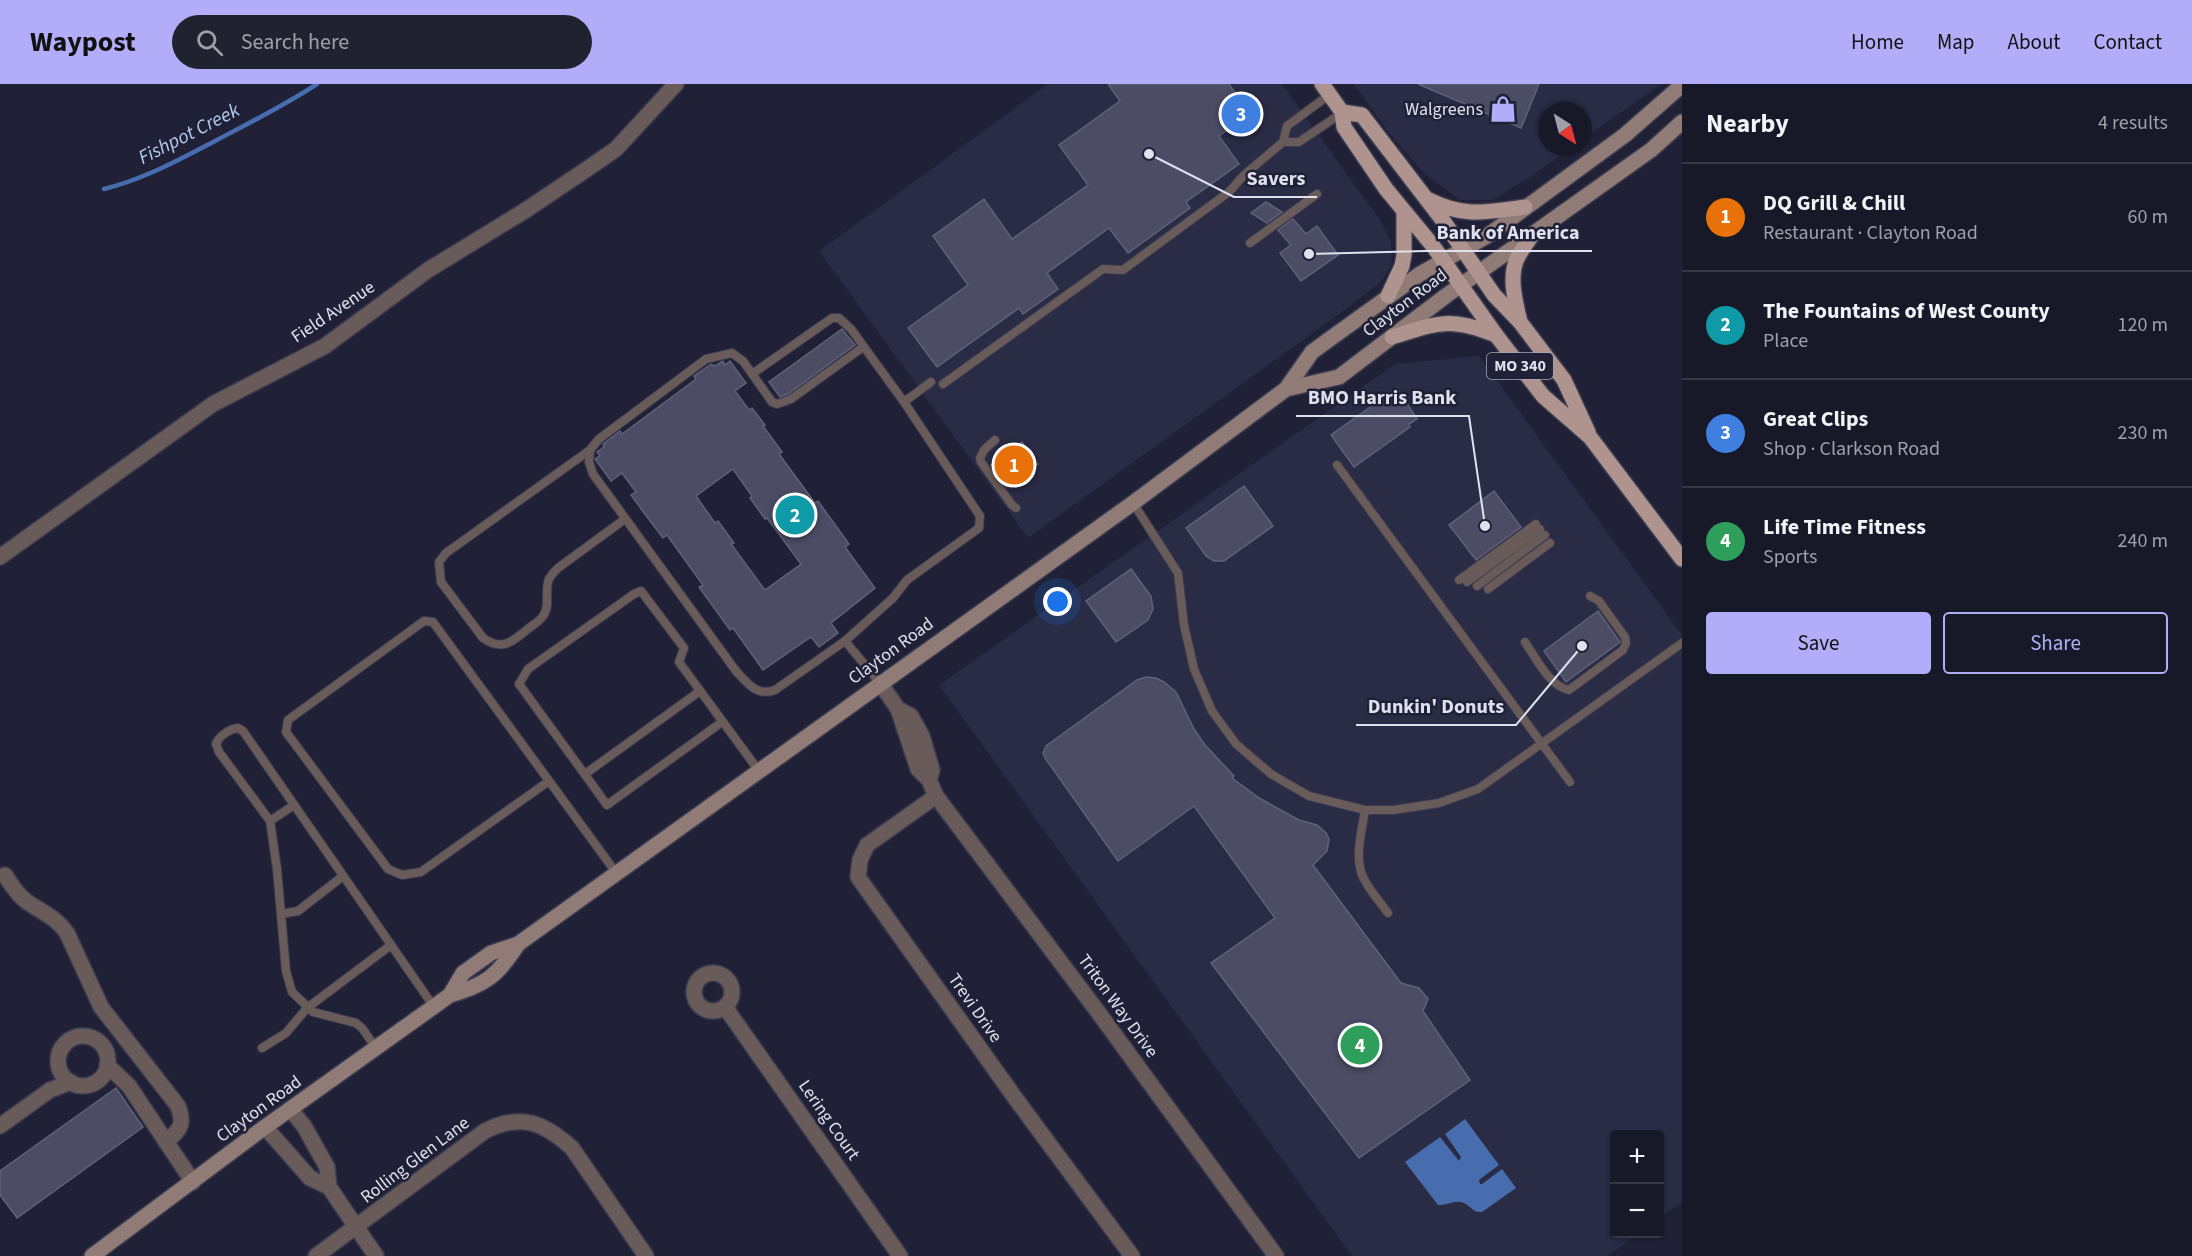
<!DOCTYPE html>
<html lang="en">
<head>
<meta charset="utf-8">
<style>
  :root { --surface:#181928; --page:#212230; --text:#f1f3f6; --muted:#9fa0a8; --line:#363845; --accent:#b3adf9 }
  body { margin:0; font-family:"Source Sans 3",sans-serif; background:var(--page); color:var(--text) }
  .controls { position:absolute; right:18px; bottom:18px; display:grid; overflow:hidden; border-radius:6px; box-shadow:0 2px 4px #0004 }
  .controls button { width:54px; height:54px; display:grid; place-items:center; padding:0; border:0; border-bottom:2px solid var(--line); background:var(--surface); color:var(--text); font:30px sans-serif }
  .compass { position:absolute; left:1538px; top:18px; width:54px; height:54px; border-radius:50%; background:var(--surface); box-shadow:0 2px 4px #0004; rotate:144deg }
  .you { position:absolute; left:1058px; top:518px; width:21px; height:21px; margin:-15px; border:4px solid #fff; border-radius:50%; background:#1a73e8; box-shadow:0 0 0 9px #1a73e833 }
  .badge { display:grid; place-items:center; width:39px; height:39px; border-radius:50%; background:var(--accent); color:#fff; font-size:20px; font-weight:700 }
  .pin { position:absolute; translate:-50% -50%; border:3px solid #fff; box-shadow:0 2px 6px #0006 }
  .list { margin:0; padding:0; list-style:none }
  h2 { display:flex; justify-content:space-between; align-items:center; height:78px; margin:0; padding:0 24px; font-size:26px }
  h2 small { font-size:20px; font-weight:400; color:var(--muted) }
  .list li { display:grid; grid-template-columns:39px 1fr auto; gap:18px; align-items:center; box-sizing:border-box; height:108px; padding:0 24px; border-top:2px solid var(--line) }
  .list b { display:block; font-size:22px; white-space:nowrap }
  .list p { margin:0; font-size:20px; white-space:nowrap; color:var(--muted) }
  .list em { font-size:20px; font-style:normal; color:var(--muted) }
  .actions { display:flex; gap:12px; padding:18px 24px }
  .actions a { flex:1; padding:14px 0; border:2px solid var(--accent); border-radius:6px; text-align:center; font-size:21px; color:var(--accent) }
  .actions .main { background:var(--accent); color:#111 }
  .icon { flex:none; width:33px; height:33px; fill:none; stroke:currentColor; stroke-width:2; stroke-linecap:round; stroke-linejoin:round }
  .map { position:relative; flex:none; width:1682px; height:1172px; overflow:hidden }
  header { display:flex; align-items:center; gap:36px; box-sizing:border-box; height:84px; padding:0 30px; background:var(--accent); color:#111 }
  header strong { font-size:28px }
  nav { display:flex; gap:33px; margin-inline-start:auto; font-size:21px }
  .search { width:420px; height:54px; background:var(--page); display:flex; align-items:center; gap:15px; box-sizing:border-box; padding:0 21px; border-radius:33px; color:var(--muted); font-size:22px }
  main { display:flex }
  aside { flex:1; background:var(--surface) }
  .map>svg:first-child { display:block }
  .built { fill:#2a2b45 }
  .water { fill:#476daf }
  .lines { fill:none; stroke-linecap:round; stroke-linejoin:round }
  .stream { stroke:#476daf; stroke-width:4.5 }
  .building { fill:#4c4d65; stroke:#606179; stroke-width:1.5; fill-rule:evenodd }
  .service-casing { stroke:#3b3c50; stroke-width:10 }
  .minor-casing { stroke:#3b3c50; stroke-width:18 }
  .secondary-casing { stroke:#3b3c50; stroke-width:18 }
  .primary-casing { stroke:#3b3c50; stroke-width:18 }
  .service { stroke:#695b59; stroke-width:8 }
  .minor { stroke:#695b59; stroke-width:15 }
  .secondary { stroke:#907b77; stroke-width:15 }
  .primary { stroke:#ae938e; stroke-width:15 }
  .labels { text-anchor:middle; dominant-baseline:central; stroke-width:5; stroke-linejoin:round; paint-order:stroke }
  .shield { fill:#202136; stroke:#a6a7b8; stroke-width:1.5 }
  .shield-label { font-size:16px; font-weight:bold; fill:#e0e1ef }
  .poi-label { font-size:18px; fill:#e0e1ef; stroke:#202136; text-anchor:end }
  .street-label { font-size:18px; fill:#e0e1ef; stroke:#202136 }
  .water-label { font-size:20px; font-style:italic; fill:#b3caee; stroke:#202136 }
  .leader { fill:none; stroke:#e0e1ef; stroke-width:2 }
  .callout-dot { fill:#e0e1ef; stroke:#202136; stroke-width:2 }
  .callout-label { font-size:20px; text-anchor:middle; font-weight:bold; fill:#e0e1ef; stroke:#202136; stroke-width:5; stroke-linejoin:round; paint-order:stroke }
</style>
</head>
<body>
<header>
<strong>Waypost</strong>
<div class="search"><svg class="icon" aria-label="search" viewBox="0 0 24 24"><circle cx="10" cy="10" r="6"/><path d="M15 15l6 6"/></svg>Search here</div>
<nav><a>Home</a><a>Map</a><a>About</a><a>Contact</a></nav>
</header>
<main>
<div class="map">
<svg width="1682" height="1172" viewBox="0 0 1682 1172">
  <rect width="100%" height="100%" fill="#202136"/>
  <!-- built -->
  <g class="built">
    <polygon points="1048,0 1282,0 1380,136 1391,158 1392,180 1381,198 1346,225 1028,454 819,167"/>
    <polygon points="1354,0 1661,0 1583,55 1583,27 1547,27 1547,63 1572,63 1529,94 1492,116 1460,116 1423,88 1389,49"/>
    <polygon points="1479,272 1682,551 1682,1118 1660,1134 1660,1050 1614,1050 1614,1150 1638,1150 1607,1172 1352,1172 939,601 1395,280"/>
  </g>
  <!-- water -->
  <path class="water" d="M1465,1035l34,46 -20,15 1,4h2l20,-15 14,19 -34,24c-9,1 -10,-5 -18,-9 -9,-4 -17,3 -26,2l-33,-43 35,-25 19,24 2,-4 -16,-23z"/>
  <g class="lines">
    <!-- stream -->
    <path class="stream" d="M104,105c41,-10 76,-30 113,-49 34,-18 68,-35 100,-56"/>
  </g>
  <!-- building -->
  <g class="building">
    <polygon points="1108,0 1229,0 1250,29 1219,52 1239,80 1186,118 1190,124 1128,169 1109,144 1047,189 1058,205 1023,230 1019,224 937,283 908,244 968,201 933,152 984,115 1012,155 1088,101 1059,61 1120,17"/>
    <polygon points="1418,0 1539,0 1521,44"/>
    <polygon points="1266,118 1282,128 1267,139 1251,129"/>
    <polygon points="1293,135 1306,150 1317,142 1338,171 1301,197 1280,169 1291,161 1278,146"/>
    <polygon points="842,245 855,261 788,310 780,313 769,298"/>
    <path d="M723,277l2,4 5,-4 16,22 -11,8 14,19 3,-2 13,17 -2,1 19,26 -3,2 36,49 3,-2 31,43 -4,3 30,41 -44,35 7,10 -19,14 -8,-10 -48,33 -30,-42 -3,2 -31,-43 4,-2 -36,-50 -4,3 -19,-25 -13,-18 5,-3 -14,-19 -11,8 -16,-22 5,-3 -3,-4 7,-5 -1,-3 17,-13 2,3 74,-55 -2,-3 17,-12 4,2zM733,385l19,27 -2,2 15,21 2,-1 34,46 -36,26 -34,-46 3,-1 -16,-22 -3,2 -19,-27z"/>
    <polygon points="1397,304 1417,335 1409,340 1410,343 1354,383 1331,351"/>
    <polygon points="1022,358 1038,380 1006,403 991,381"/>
    <polygon points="1244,402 1273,442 1224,477 1214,477 1206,472 1186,444"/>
    <polygon points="1494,407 1521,443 1476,476 1449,441"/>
    <polygon points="1131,485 1151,512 1153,525 1148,536 1116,558 1086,517"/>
    <polygon points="1598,527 1620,558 1566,598 1544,567"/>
    <polygon points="1146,593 1156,594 1164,598 1176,608 1194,645 1205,661 1234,692 1232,694 1259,714 1299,736 1317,741 1326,749 1329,755 1327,767 1313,781 1401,899 1419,904 1428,915 1423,927 1470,996 1359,1074 1211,879 1275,834 1194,722 1118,777 1045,674 1043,669 1046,662 1137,596"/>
    <polygon points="116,1004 143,1043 17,1134 0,1111 0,1087"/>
  </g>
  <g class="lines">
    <defs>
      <g id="service">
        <polyline points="1283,58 1299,58 1342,29"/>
        <polyline points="1250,159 1317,110"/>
        <path d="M863,263l-72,52 -14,5 -5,-2 -29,-41 -11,-8 -26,6 -107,80 -9,11 -1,12 4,12 143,197c11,12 21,26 39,19l70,-49 35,42"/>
        <polyline points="752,290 832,234 839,234 851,245 904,318 931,298"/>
        <polyline points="943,300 1103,185 1123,186 1218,116 1229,108 1244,91 1283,58 1287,42 1329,11"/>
        <polyline points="995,356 984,366 980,374 981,378 1012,421 1016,424"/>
        <path d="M590,366l-144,103 -7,9 2,20 42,56c20,14 30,3 46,-10 4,-3 11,-7 14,-12 8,-10 1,-26 6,-37 2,-4 6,-8 9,-11l67,-49"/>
        <polyline points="1337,381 1570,698"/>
        <polyline points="1133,419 1178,489 1184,541 1194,585 1212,627 1236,660 1271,690 1309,712 1365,726 1393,726 1439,719 1478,705 1682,559"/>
        <polyline points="1459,496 1536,440"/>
        <polyline points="1467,498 1540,445"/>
        <polyline points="1477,502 1545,451"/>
        <polyline points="1488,505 1550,459"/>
        <polyline points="845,557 893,514 907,496 979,444 980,432 904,318"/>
        <path d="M1525,558c11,16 24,44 44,48l54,-40 3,-7 -1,-6 -26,-36 -9,-5"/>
        <polyline points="722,638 607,721 519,600 528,585 634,510 641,507 684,564 679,578 759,687"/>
        <polyline points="585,690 700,607"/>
        <polyline points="549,697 421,788 402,791 388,785 286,648 288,636 424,537 433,538 617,790"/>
        <path d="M1365,726c-3,20 -11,48 -2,67 6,13 17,25 25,36"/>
        <polyline points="270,737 294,721"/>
        <polyline points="281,830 298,827 343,792"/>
        <polyline points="262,964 286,949 307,924 391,861"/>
        <path d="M376,964l-14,-20 -6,-5 -43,-11 -21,-20 -6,-21 -9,-102 -7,-48 -51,-69 -3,-8c3,-8 13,-15 22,-16l5,3 191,276"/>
      </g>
      <g id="minor">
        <polyline points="0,473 213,320 325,262 428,186 526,126 587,85 616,65 676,0"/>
        <polyline points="880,599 898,625 918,685 929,696 936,712 1101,932 1276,1172"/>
        <polyline points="898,625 911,632 922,652 932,686 929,696"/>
        <polyline points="936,712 867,761 860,776 858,793 1013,1011 1132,1172"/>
        <path d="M5,791c6,10 12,19 21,26 15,11 30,16 41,32l34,74 77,99c7,20 2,23 -12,36"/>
        <circle cx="713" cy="908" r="19"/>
        <polyline points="725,923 900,1172"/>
        <circle cx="83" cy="977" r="25"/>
        <polyline points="107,981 129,1002 193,1098"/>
        <polyline points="290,1025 304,1042 327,1083 329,1103 376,1172"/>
        <polyline points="0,1042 50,1006 71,998"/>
        <polyline points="265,1043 310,1094 329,1103"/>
        <path d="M316,1172l169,-125c36,-18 58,-9 87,17l74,108"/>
      </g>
      <g id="secondary">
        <polyline points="1286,305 1339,293 1447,211 1651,66 1682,38"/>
        <polyline points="450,911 463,889 491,869 518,860 1133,419 1286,305 1312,268 1327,257 1420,190 1487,152 1625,51 1682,1"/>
        <path d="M92,1172l173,-129 185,-132c36,-10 48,-20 68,-51"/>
      </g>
      <g id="primary">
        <polyline points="1322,0 1342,28 1344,43 1386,105 1433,162 1496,251 1543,312 1590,353 1682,475"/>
        <polyline points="1342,28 1362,31 1444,138 1494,211 1520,238 1564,296 1588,348"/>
        <path d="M1429,116c36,18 58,12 96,7"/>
        <polyline points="1388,212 1402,182 1404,171 1404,130"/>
        <path d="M1520,238c-4,-18 -11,-42 -4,-61 3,-8 10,-17 15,-24"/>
        <path d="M1392,253c46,-14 57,-21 104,-2"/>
      </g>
    </defs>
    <!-- service casing -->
    <use href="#service" class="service-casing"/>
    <!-- minor casing -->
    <use href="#minor" class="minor-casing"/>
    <!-- secondary casing -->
    <use href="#secondary" class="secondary-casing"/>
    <!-- primary casing -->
    <use href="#primary" class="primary-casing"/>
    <!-- service -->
    <use href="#service" class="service"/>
    <!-- minor -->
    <use href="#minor" class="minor"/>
    <!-- secondary -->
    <use href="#secondary" class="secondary"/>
    <!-- primary -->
    <use href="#primary" class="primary"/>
  </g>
  <!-- icons -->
  <defs>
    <symbol id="shop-bare" viewBox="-9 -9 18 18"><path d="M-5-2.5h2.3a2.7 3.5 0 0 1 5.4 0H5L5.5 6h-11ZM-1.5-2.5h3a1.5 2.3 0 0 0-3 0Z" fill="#b3adf9" stroke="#202136" stroke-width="2.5" paint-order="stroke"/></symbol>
  </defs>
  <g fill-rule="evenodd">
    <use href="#shop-bare" x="1484" y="6" width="38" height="38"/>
  </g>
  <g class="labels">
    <!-- shield labels -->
    <rect class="shield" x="1487" y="269" width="66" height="26" rx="4.5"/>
    <g class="shield-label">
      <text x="1520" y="282">MO 340</text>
    </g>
    <!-- poi labels -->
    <g class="poi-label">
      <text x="1483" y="25">Walgreens</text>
    </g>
    <!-- street labels -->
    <g class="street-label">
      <text transform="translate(1405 219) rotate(-37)">Clayton Road</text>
      <text transform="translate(333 228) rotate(-34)">Field Avenue</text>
      <text transform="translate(891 567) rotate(-36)">Clayton Road</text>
      <text transform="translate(1118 922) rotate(54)">Triton Way Drive</text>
      <text transform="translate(975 924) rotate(55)">Trevi Drive</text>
      <text transform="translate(259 1025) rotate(-36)">Clayton Road</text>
      <text transform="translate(829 1036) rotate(55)">Lering Court</text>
      <text transform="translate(415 1076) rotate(-37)">Rolling Glen Lane</text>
    </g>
    <!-- water labels -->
    <g class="water-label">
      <text transform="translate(189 50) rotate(-27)">Fishpot Creek</text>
    </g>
  </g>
  <!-- callouts -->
  <path class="leader" d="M1149 70L1234 113H1317M1309 170L1425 167H1592M1485 442L1469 332H1296M1582 562L1516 641H1356"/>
  <g class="callout-dot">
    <circle cx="1149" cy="70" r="6"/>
    <circle cx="1309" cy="170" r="6"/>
    <circle cx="1485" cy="442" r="6"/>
    <circle cx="1582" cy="562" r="6"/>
  </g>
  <g class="callout-label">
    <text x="1276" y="101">Savers</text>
    <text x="1508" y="155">Bank of America</text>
    <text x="1382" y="320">BMO Harris Bank</text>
    <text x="1436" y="629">Dunkin' Donuts</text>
  </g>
</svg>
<div class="controls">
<button>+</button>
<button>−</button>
</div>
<svg class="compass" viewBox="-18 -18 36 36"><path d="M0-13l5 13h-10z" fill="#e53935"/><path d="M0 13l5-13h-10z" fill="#9fa0a8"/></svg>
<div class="you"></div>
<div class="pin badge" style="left:1014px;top:381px;background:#e8710a">1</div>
<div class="pin badge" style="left:795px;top:431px;background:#0f9aa8">2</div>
<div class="pin badge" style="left:1241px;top:30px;background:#3f7fe0">3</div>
<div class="pin badge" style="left:1360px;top:961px;background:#2e9e5b">4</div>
</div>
<aside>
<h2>Nearby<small>4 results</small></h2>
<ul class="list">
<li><span class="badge" style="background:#e8710a">1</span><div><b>DQ Grill &amp; Chill</b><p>Restaurant · Clayton Road</p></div><em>60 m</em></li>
<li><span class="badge" style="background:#0f9aa8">2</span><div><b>The Fountains of West County</b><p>Place</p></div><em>120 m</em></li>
<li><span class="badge" style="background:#3f7fe0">3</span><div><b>Great Clips</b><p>Shop · Clarkson Road</p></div><em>230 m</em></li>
<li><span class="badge" style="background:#2e9e5b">4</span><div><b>Life Time Fitness</b><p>Sports</p></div><em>240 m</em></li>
</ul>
<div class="actions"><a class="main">Save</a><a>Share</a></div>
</aside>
</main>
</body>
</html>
